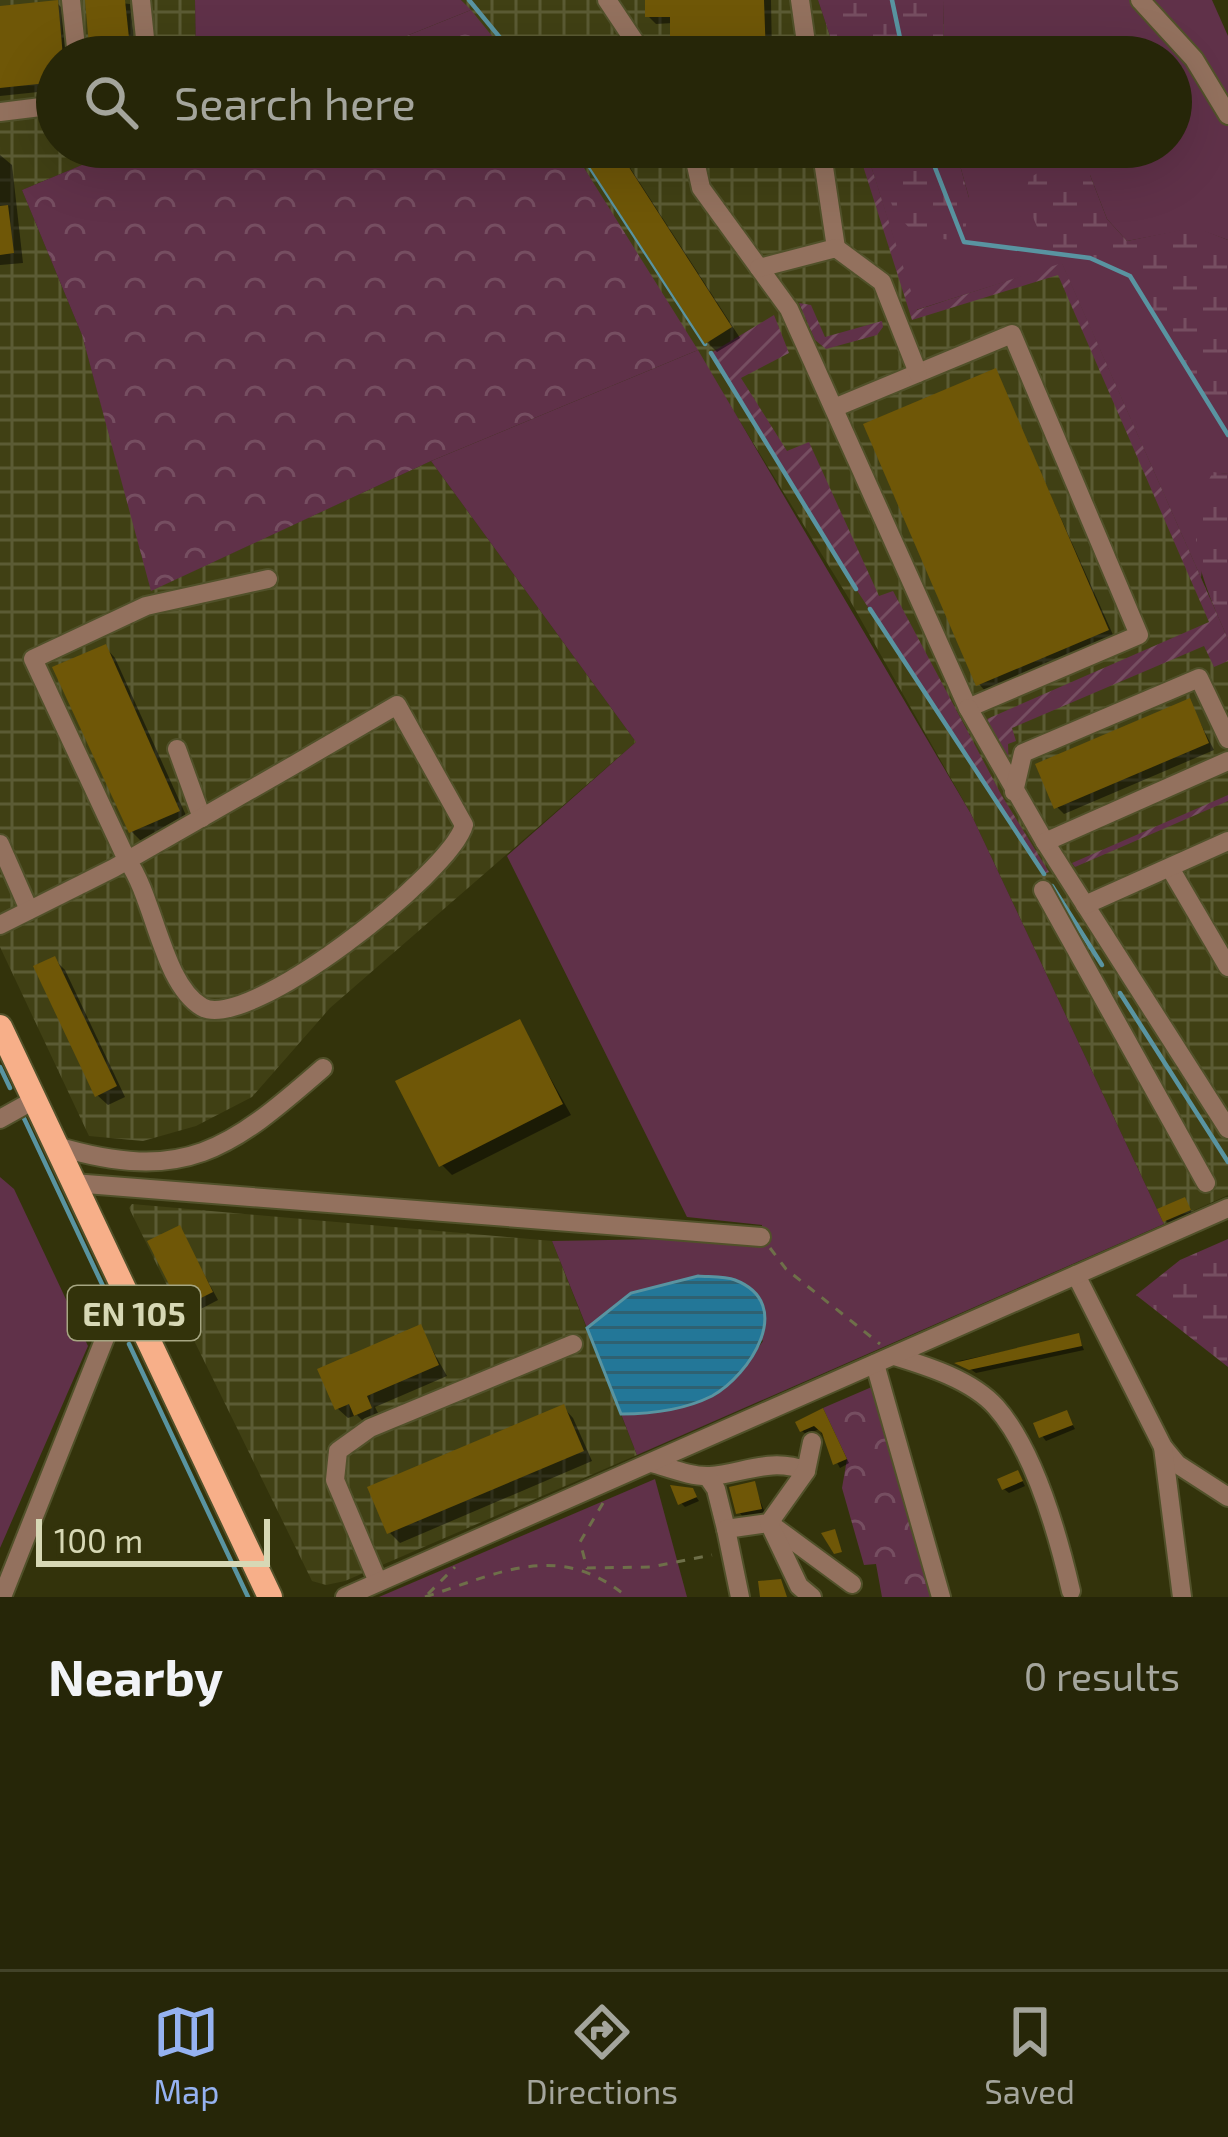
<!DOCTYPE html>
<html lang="en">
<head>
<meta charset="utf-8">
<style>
  :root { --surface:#262608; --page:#2e2e12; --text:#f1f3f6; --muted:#a4a59c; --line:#424329; --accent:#95b2f1 }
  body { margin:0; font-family:"Exo 2",sans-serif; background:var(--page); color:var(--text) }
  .scale { position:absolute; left:36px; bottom:30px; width:234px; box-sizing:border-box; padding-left:12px; border:6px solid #d7d8b5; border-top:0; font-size:33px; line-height:42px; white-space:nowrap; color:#d7d8b5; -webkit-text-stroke:9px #33330b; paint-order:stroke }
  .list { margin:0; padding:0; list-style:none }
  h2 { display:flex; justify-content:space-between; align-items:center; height:156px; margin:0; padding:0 48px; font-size:51px }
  h2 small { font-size:39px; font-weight:400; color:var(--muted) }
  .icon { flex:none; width:66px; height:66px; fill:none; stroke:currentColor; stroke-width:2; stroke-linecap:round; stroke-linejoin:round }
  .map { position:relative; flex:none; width:1228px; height:1597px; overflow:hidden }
  .search { position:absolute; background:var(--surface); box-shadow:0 12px 48px #0002; left:36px; right:36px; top:36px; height:132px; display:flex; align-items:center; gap:30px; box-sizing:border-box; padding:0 42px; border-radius:66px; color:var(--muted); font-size:45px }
  .sheet { height:372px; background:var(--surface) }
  nav { display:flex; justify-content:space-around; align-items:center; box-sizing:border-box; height:168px; border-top:3px solid var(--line); background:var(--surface); font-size:33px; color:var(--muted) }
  nav a { display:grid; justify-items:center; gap:6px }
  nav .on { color:var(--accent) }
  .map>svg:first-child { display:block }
  .industrial { fill:url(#industrial-grid) }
  .green { fill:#603149 }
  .forest { fill:url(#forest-crowns) }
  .wetland { fill:url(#wetland-marsh) }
  .garden { fill:url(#garden-furrows) }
  .water { fill:url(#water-rules); stroke:#5994a1; stroke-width:3 }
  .shadow { fill:#0007 }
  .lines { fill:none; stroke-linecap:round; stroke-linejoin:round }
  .stream { stroke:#5994a1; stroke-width:4.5 }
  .building { fill:#6f5707 }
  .minor-casing { stroke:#51512a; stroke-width:22 }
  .major-casing { stroke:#51512a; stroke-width:28 }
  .path { stroke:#6e6f49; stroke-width:3; stroke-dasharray:9 9; stroke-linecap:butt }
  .minor { stroke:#93715e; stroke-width:18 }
  .major { stroke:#f7af89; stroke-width:24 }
  .labels { text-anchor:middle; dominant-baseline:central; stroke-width:10; stroke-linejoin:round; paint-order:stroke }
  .shield { fill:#33330b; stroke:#a6a682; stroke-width:3 }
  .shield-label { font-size:33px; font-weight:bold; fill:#d7d8b5 }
</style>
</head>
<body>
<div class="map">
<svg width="1228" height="1597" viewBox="0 0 1228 1597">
  <defs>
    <pattern id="industrial-grid" width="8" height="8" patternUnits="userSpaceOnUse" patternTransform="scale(3)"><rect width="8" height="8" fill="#404014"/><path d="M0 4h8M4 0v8" fill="none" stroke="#5b5b34"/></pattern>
    <pattern id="forest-crowns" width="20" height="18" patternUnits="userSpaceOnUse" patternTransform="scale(3)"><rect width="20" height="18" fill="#603149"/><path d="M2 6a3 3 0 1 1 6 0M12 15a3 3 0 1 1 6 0" fill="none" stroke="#764e61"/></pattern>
    <pattern id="wetland-marsh" width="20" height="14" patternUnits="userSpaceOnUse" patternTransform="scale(3)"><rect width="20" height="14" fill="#603149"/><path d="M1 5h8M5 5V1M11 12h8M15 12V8" fill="none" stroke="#764e61"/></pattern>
    <pattern id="garden-furrows" width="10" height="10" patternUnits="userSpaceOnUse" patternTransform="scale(3)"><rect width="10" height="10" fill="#603149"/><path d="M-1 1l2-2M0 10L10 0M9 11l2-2" fill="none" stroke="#764e61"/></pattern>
    <pattern id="water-rules" width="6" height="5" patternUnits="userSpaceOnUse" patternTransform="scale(3)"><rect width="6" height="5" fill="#237798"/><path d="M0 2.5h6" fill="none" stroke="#2f6171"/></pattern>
  </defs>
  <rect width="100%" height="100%" fill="#33330b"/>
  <!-- industrial -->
  <g class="industrial">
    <polygon points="0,0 195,0 196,57 57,57 57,147 125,147 22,190 82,335 152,590 431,461 636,742 330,1008 252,1097 196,1126 143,1141 89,1136 0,947"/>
    <polygon points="461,0 818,0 837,57 509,57"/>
    <polygon points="571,147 865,147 917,310 1062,263 1228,639 1228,1195 1164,1224 971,814 848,597"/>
    <polygon points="132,1204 552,1241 637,1455 345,1581 326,1585 312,1581 129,1208"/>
  </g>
  <!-- green -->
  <g class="green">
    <polygon points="195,0 461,0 471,10 354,57 196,57"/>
    <polygon points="944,0 1212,0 1228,36 1228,240 1195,228 1127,241 1107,219 1090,175 1048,252 1090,258 1130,276 1228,435 1228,474 1213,473 1201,578 1062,264 916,310 865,147 969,198 955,147 1171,147 1171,57 943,57"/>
    <path d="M698,350l273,464 193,410 -527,231 -16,-41c64,1 107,-21 142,-73l-65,-65 -67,17 -44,35 -35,-87 111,-2 97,7 2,-21 -75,-8 -180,-361 129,-114 -205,-281z"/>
    <polygon points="0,1177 14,1189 88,1346 0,1548"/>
    <polygon points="655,1479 687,1597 379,1597"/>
  </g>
  <!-- forest -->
  <g class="forest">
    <polygon points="471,10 509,57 354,57"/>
    <polygon points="125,147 571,147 698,350 431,461 151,591 82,335 22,190"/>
    <polygon points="881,1383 941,1597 882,1597 876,1564 864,1565 842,1488 847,1459 823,1408"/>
  </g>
  <!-- wetland -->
  <g class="wetland">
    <polygon points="818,0 944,0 943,57 837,57"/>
    <polygon points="869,147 955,147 969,198 964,242 915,235 894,210"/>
    <polygon points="1059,161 1090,175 1107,219 1127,241 1195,227 1228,240 1228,435 1130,276 1090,258 1048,252 1025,199 1029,178"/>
    <path d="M1213,472l15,2v165c-26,-59 -49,-106 -15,-167z"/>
    <polygon points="1228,1239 1228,1367 1136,1295 1180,1260"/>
  </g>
  <!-- garden -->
  <g class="garden">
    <polygon points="857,147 865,147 917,310 1062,263 1228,639 1228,661 1214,667 1204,646 1012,728 1016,741 1008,744 1009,770 987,719 1209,622 1058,275 912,320"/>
    <polygon points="799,303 811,305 825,337 882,321 883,327 877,335 826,349 815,340"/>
    <polygon points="774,315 789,353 741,378 787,451 809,442 879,596 893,591 1002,796 1049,872 1044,874 856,589 711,353"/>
    <polygon points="1228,795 1228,801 1075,867 1072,863"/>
  </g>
  <!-- water -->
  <path class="water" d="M698,1276c11,1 27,0 37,4 62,24 14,96 -23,116 -28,14 -60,18 -91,18l-34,-86 44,-35z"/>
  <!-- shadow -->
  <g class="shadow">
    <polygon points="87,0 130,4 136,57 93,57"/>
    <polygon points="648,0 771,0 772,57 675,57 673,23 656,24 648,16"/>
    <polygon points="57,3 64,10 69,57 57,57 57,90 0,96 0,9"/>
    <polygon points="579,147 668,147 669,159 625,160 740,338 717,352 707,342"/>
    <polygon points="0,155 12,165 23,263 0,265"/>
    <polygon points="995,371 1114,637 986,692 979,684"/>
    <polygon points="105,647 115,658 189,822 142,842 132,832"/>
    <polygon points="1189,701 1214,750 1064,814 1057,807"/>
    <polygon points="54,959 65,970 125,1097 108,1105 97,1095"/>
    <polygon points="519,1022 571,1115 452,1175 442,1165"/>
    <polygon points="1184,1200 1193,1214 1170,1225 1165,1220"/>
    <polygon points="179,1228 218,1300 191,1314 184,1306"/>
    <polygon points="420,1328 447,1376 375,1407 381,1419 367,1425 357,1415 348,1418 337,1408"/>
    <polygon points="1078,1336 1084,1350 976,1373 959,1361"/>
    <polygon points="563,1407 573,1418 592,1461 400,1543 390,1533"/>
    <polygon points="823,1412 849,1463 840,1468 819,1429 807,1435 802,1431"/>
    <polygon points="1066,1413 1075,1429 1046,1441 1042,1436"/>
    <polygon points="1018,1473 1025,1486 1009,1493 1004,1489"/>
    <polygon points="754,1485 765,1513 743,1517 739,1512"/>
    <polygon points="692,1491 699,1501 685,1507 681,1503"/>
  </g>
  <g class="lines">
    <!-- stream -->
    <g class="stream">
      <polyline points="469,0 516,57"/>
      <polyline points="892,0 904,57"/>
      <polyline points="577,147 705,344"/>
      <polyline points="927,147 964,242 1090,258 1130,276 1228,435"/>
      <polyline points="711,353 856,589"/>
      <polyline points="870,609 1044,874"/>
      <polyline points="1052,886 1102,965"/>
      <polyline points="1120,993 1228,1162"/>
      <polyline points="0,1067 10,1088"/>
      <polyline points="22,1114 110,1301"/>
      <polyline points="129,1344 248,1597"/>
    </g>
  </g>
  <!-- building -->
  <g class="building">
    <polygon points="58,0 63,57 57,57 57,82 0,88 0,6"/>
    <polygon points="85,0 125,0 131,57 90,57"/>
    <polygon points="645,0 764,0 766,57 670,57 670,17 645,17"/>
    <polygon points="577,147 616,147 732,327 705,344"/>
    <polygon points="8,205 14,253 0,255 0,206"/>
    <polygon points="996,368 1109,630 976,686 863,424"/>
    <polygon points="106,644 180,811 129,833 52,667"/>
    <polygon points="1190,698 1209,743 1054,809 1035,764"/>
    <polygon points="55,956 117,1086 95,1097 33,966"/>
    <polygon points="520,1019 563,1104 439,1167 395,1081"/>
    <polygon points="1185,1197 1191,1210 1163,1222 1157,1209"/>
    <polygon points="180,1225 213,1292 181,1308 147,1241"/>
    <polygon points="421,1324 439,1365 367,1396 372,1408 354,1416 349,1404 335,1410 317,1369"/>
    <polygon points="1079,1333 1082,1346 969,1370 954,1363"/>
    <polygon points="564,1404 584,1451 387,1534 367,1487"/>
    <polygon points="823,1408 847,1459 833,1465 822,1433 814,1426 800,1432 795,1422"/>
    <polygon points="1067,1410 1073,1425 1039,1438 1033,1423"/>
    <polygon points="1018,1470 1023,1481 1002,1490 997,1479"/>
    <polygon points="755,1481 762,1509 736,1514 729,1487"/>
    <polygon points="670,1485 693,1488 697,1497 678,1505"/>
    <polygon points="835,1529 842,1552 834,1554 821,1533"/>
    <polygon points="781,1579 787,1597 760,1597 758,1581"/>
  </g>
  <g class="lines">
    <defs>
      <g id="minor">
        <polyline points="71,0 77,57"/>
        <polyline points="141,0 147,57"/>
        <polyline points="607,0 645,57"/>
        <polyline points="800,0 808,57"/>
        <polyline points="1140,0 1194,59 1228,115"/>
        <polyline points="0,112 57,105"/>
        <polyline points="692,147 701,188 789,309 968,708 1139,635 1012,334 834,408"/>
        <polyline points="821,147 836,248"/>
        <polyline points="759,268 836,248 882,282 918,373"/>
        <polyline points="968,708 1045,842 1228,1129"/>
        <polyline points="177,749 202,818"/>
        <polyline points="1014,792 1023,753 1199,678 1228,739"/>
        <polyline points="1045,842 1228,761"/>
        <polyline points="0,844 29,910"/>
        <polyline points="1170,868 1228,967"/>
        <polyline points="1043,890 1206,1183"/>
        <polyline points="1085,905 1228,841"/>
        <path d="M0,925l114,-57c95,-54 189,-108 283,-163l67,120c-13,48 -218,209 -262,182 -40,-24 -47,-108 -75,-147l-94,-201 113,-53 122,-27"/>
        <polyline points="0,1119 34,1100"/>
        <path d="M56,1146c129,38 173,4 267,-78"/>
        <polyline points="73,1183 761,1237"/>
        <polyline points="1076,1275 1163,1447 1177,1464 1228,1497"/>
        <path d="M894,1356c33,10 78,24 102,51 39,44 62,128 75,184"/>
        <polyline points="875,1364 941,1597"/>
        <polyline points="1163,1447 1182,1597"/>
        <path d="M652,1463c18,5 39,14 58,13 34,-3 62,-19 96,-5"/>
        <polyline points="707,1476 716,1489 726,1529"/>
        <polyline points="378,1582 335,1480 338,1451 370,1428 573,1344"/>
        <polyline points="2,1597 124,1290"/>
        <polyline points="345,1597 1228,1208"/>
        <polyline points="740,1597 726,1529 769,1523 852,1584"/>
        <polyline points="812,1597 799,1586 769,1523 806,1471 812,1442"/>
      </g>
      <polyline id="major" points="0,1027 270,1597"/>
    </defs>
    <!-- minor casing -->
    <use href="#minor" class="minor-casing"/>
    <!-- major casing -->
    <use href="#major" class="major-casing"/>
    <!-- path -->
    <g class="path">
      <polyline points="770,1248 786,1269 880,1344"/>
      <polyline points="603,1503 580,1542 587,1568 651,1567 712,1555"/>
      <polyline points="428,1594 455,1567"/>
      <path d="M425,1597c75,-24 134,-57 202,0"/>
    </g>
    <!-- minor -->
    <use href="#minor" class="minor"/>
    <!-- major -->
    <use href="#major" class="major"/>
  </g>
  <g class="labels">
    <!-- shield labels -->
    <rect class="shield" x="68" y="1286" width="132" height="54" rx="9"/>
    <g class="shield-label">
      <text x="134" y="1313">EN 105</text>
    </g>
  </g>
</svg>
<div class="scale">100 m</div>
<div class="search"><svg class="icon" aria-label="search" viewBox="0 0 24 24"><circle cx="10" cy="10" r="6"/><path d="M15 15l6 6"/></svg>Search here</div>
</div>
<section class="sheet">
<h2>Nearby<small>0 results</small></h2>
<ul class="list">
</ul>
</section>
<nav>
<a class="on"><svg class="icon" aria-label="map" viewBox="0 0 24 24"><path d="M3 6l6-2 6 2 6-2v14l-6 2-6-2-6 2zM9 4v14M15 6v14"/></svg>Map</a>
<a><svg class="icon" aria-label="directions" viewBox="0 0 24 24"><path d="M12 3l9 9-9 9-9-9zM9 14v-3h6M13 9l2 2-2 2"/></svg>Directions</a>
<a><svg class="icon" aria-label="saved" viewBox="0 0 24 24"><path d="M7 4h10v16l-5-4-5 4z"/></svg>Saved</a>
</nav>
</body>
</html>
